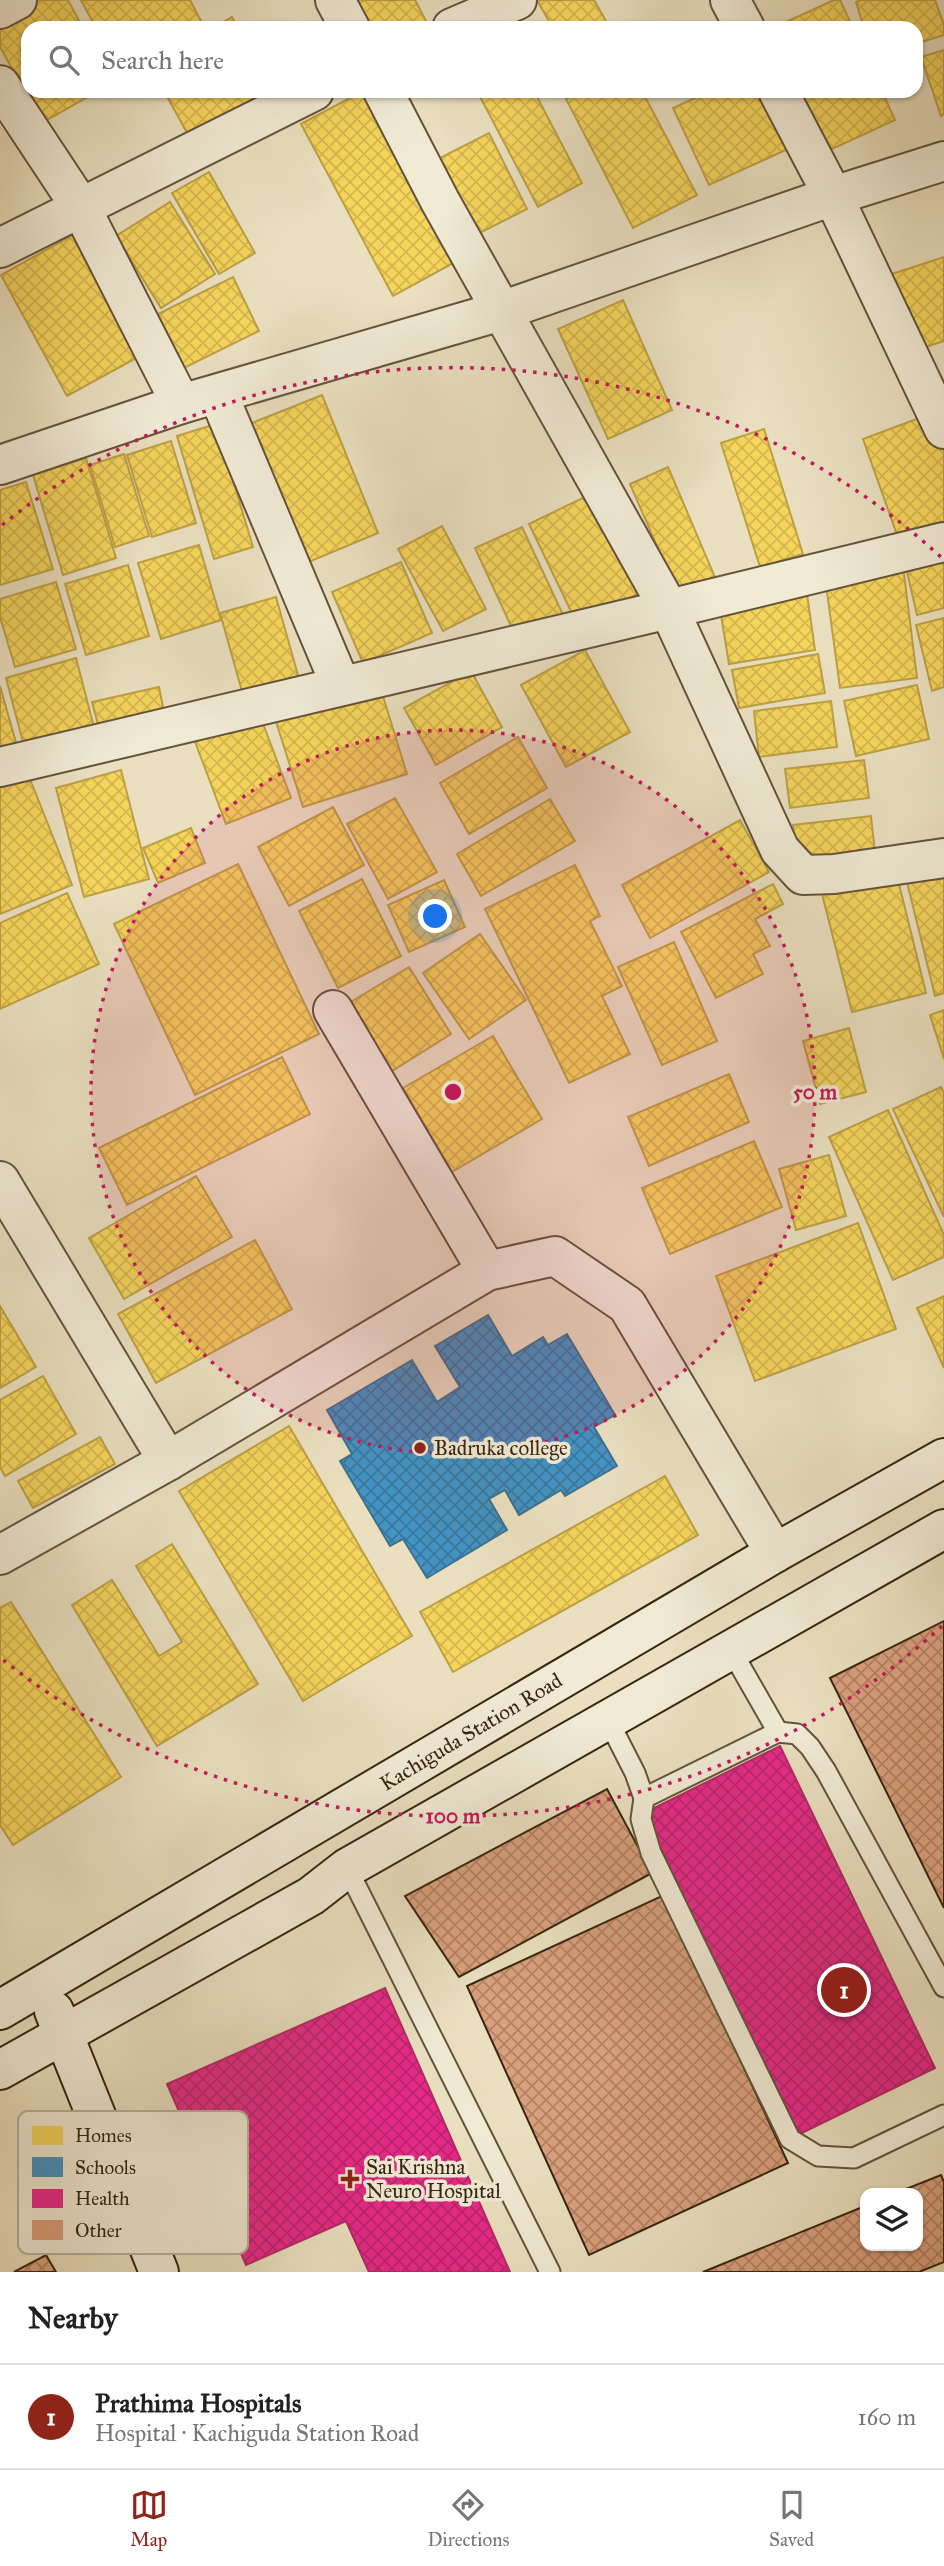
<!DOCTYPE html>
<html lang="en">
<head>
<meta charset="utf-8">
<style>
  :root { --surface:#fff; --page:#f6f6f6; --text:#222; --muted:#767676; --line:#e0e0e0; --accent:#8f2418 }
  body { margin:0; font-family:"IM FELL Great Primer",serif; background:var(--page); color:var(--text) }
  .controls { position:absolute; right:21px; bottom:21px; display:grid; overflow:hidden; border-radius:14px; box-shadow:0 2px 5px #0004 }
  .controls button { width:63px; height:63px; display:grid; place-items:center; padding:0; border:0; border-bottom:2px solid var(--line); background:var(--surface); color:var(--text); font:35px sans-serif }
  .you { position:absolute; left:436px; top:917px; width:24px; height:24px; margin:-18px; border:5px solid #fff; border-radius:50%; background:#1a73e8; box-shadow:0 0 0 10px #1a73e833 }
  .badge { display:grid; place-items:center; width:46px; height:46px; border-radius:50%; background:var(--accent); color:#fff; font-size:23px; font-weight:700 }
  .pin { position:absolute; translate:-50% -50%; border:4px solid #fff; box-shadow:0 2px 7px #0006 }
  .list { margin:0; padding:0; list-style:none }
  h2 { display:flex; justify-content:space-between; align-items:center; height:91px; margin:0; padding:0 28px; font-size:30px }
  h2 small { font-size:23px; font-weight:400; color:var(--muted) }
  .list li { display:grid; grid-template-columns:46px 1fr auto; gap:21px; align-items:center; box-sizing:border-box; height:105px; padding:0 28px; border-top:2px solid var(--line) }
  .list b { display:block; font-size:26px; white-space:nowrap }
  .list p { margin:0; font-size:23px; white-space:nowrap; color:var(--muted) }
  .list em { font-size:23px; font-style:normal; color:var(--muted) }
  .icon { flex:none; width:38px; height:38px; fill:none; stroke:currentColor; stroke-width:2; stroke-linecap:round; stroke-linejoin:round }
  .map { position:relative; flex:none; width:944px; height:2272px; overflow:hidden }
  .search { position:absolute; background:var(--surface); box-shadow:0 2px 5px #0004; left:21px; right:21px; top:21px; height:77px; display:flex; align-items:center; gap:18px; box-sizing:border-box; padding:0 24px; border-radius:21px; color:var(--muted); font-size:26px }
  .sheet { height:196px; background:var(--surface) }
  nav { display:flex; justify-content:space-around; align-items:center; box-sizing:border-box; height:98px; border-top:2px solid var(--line); background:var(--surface); font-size:19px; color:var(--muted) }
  nav a { display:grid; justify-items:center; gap:4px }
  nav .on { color:var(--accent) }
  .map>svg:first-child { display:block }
  .homes { fill:url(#homes-cross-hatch); stroke:#bda045; stroke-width:2 }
  .schools { fill:url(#schools-cross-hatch); stroke:#3f728d; stroke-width:2 }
  .health { fill:url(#health-cross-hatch); stroke:#b22865; stroke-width:2 }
  .building { fill:url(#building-cross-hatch); stroke:#372510; stroke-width:2 }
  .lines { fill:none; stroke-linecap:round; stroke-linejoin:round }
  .lane-casing { stroke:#64543c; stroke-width:23 }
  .street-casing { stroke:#64543c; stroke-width:42 }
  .secondary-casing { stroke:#372510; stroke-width:42 }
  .lane { stroke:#f1ebd6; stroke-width:19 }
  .street { stroke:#f1ebd6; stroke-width:38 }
  .secondary { stroke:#f1ebd6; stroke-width:38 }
  .ring { fill:none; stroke:#c2185b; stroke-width:3.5; stroke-dasharray:3.5 7 }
  .poi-dot { fill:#8f2418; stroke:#f1ebd6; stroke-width:2.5 }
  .labels { text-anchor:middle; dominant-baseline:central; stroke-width:7; stroke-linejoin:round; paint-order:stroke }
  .poi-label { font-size:21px; fill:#372510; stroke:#f1ebd6; text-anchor:start }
  .street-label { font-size:21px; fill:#372510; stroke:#f1ebd6 }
  .key { fill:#f1ebd6; stroke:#b9b09b; stroke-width:2 }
  .key-label { font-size:19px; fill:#372510 }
  .centre { fill:#c2185b; stroke:#f1ebd6; stroke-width:3.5 }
  .ring-label { font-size:21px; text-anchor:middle; font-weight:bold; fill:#c2185b; stroke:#f1ebd6; stroke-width:7; stroke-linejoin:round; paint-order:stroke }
</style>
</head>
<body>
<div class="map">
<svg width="944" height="2272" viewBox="0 0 944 2272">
  <defs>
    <pattern id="homes-cross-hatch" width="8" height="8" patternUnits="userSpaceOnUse" patternTransform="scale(1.75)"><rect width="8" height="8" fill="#f6d55c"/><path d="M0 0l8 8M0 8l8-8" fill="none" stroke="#d4b74f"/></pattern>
    <pattern id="schools-cross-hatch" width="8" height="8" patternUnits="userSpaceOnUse" patternTransform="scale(1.75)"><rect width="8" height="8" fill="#4393c3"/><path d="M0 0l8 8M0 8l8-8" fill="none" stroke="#39789d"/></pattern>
    <pattern id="health-cross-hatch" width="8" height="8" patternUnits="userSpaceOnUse" patternTransform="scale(1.75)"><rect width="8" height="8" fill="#e7298a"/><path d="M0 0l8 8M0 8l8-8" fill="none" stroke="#bc236f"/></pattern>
    <pattern id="building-cross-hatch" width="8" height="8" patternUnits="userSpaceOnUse" patternTransform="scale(1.75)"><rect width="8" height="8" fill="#d9a07c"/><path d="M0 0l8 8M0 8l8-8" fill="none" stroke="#b18264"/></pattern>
  </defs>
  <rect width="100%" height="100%" fill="#eae0c0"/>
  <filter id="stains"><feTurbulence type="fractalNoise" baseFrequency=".00286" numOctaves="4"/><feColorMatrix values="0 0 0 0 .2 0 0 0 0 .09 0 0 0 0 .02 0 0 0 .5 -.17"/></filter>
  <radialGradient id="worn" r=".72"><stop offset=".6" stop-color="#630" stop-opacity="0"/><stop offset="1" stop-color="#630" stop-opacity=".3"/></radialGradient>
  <!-- homes -->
  <g class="homes">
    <polygon points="39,0 68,0 83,28 28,28 28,91 98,91 42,123 0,47 0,21"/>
    <polygon points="81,0 190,0 203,25 198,28 96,28"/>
    <polygon points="351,0 415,0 428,25 423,28 366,28"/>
    <polygon points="541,0 594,0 610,28 553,28 538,2"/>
    <polygon points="834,0 840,0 853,28 773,28"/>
    <polygon points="861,0 935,0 944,25 944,35 916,44 916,28 864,28 856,2"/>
    <polygon points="232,17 238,28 213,28"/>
    <polygon points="944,50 944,114 941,116 921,57"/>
    <polygon points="164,91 272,91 191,140"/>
    <polygon points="363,91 367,91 457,261 393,296 301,124"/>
    <polygon points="477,91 534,91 582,183 538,207"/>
    <polygon points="582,91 642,91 697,195 633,228 566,99"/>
    <polygon points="710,91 761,91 788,149 709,185 673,108"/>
    <polygon points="790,91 882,91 895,120 819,155"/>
    <polygon points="489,133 527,209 472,237 434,161"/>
    <polygon points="209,172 255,253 219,274 172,193"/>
    <polygon points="170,202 215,274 161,308 116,236"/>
    <polygon points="73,235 140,356 67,396 1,275"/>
    <polygon points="944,257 944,341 914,351 889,275"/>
    <polygon points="233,277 259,331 184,368 158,314"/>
    <polygon points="623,300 672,410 608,439 558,329"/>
    <polygon points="322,395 378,533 304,564 247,425"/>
    <polygon points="935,412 944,436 944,533 902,549 863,439"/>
    <polygon points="216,424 253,547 214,559 177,436"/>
    <polygon points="764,429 803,554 760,567 721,443"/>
    <polygon points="171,441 196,523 152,537 127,455"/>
    <polygon points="124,454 149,536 115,547 90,465"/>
    <polygon points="86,458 116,558 63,575 33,475"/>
    <polygon points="668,467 717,582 680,599 630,484"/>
    <polygon points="26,482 53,569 0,585 0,490"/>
    <polygon points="597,491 646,590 577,624 529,524"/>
    <polygon points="442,526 486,609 443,631 398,549"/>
    <polygon points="522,527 564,617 517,639 475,548"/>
    <polygon points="199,545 221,620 161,639 138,563"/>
    <polygon points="944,553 944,608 917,615 905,563"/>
    <polygon points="401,562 432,633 363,663 332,592"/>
    <polygon points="128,565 149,636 86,655 65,584"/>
    <polygon points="903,566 917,678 840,688 825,577"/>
    <polygon points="56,582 76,649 15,667 0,617 0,599"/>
    <polygon points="807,594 815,650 729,664 720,609"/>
    <polygon points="276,597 299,679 243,695 220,613"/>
    <polygon points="944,618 944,687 932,691 916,625"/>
    <polygon points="585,650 630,732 566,767 521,685"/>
    <polygon points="818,654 825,693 739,708 732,670"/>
    <polygon points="76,658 94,727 24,746 6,678"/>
    <polygon points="471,671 502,727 436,765 404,708"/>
    <polygon points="378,680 407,774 303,807 273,712"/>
    <polygon points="917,685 929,739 856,756 844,701"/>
    <polygon points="0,686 19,753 0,758"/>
    <polygon points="159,687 165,717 100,732 92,702"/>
    <polygon points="831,701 837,747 759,757 754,711"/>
    <polygon points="259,713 291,798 226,824 194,739"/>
    <polygon points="518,737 547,788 469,834 440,783"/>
    <polygon points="864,760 869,798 790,808 785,769"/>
    <polygon points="26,769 72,885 0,914 0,779"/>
    <polygon points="121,770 149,879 84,897 56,788"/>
    <polygon points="395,798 437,872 388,899 347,824"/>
    <polygon points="550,799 575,841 481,896 457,854"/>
    <polygon points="333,807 364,865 289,906 258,847"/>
    <polygon points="871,816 875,853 797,862 793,825"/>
    <polygon points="740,820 769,872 650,938 622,885"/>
    <polygon points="191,828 205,863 158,883 143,848"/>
    <polygon points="238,864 319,1034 195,1095 114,924"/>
    <polygon points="575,865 600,916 590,921 622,986 602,996 630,1054 569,1083 485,909"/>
    <polygon points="944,865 944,993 935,996 905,874"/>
    <polygon points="897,876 926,993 852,1012 822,894"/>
    <polygon points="362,879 401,956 338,988 299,911"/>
    <polygon points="444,880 465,927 409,952 388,905"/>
    <polygon points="773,884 783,904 755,919 770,946 753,954 763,974 716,998 681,932"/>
    <polygon points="67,893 99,964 0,1009 0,923"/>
    <polygon points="480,934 526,1000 469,1039 423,973"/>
    <polygon points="674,942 717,1041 662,1065 618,967"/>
    <polygon points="409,967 451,1034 392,1071 349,1003"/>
    <polygon points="944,1010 944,1059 930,1015"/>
    <polygon points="849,1028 866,1092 820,1104 803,1041"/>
    <polygon points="493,1036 542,1119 452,1172 403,1088"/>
    <polygon points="282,1057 310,1114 127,1205 99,1148"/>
    <polygon points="729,1074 749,1122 649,1166 628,1117"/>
    <polygon points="941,1087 944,1093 944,1217 893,1109"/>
    <polygon points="888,1110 944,1235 944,1257 893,1280 829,1137"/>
    <polygon points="754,1141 782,1207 670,1254 642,1188"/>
    <polygon points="829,1155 846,1216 796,1230 779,1169"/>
    <polygon points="196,1176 232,1237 124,1299 89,1238"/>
    <polygon points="858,1223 896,1329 755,1381 716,1276"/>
    <polygon points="255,1240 292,1309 156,1383 118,1314"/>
    <polygon points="944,1296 944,1368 917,1308"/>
    <polygon points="0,1306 36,1367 0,1388"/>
    <polygon points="43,1376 76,1434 5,1476 0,1467 0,1400"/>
    <polygon points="289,1426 412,1636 303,1701 179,1491"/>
    <polygon points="100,1437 115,1464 33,1508 18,1481"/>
    <polygon points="665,1476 698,1535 453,1672 420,1612"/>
    <polygon points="172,1544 258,1684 157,1746 72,1605 112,1580 159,1656 182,1642 136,1566"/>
    <polygon points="11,1602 121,1777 13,1845 0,1825 0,1608"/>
  </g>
  <!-- schools -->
  <polygon class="schools" points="488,1315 512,1356 543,1337 548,1345 567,1334 615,1415 594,1427 617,1466 565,1496 561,1490 519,1515 505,1490 489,1499 507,1530 427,1578 403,1539 390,1546 340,1461 352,1454 327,1410 412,1360 437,1402 460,1387 435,1346"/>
  <!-- health -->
  <g class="health">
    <polygon points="780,1746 935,2068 798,2135 644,1813"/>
    <polygon points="385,1988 510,2272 369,2272 346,2221 246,2265 167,2084"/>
  </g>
  <!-- building -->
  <g class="building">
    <polygon points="944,1621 944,1908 830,1678"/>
    <polygon points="607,1789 652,1873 459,1977 405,1896"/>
    <polygon points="664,1895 788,2163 589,2255 467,1986"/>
    <polygon points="941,2175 944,2182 944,2262 919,2272 703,2272 865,2206 865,2246 918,2246 918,2193 896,2193"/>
    <polygon points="46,2255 56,2272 14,2272"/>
  </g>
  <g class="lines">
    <defs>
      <g id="lane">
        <polyline points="731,1650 778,1732"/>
        <polyline points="609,1722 635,1773 644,1798 641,1819 651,1853 790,2139 818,2156 854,2158 944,2115"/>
        <polyline points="644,1798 778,1732 797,1734 810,1747 826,1771 944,1987"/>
        <polyline points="347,1868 550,2272"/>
      </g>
      <g id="street">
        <polyline points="335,0 350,28"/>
        <polyline points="730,0 745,28"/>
        <polyline points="0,9 17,0"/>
        <polyline points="452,28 517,0"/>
        <polyline points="0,85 80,206 181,404"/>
        <polyline points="383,91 440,201 669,609 780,850 803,875 834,874 944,858"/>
        <polyline points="778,91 833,196 944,429"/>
        <polyline points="0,248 314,91"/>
        <polyline points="218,394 341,686"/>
        <polyline points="0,465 181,404 501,311 833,196 944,161"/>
        <polyline points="0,767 669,609 944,542"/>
        <polyline points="333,1010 487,1271"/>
        <polyline points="0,1181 168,1461"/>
        <polyline points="0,1555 168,1461 487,1271 555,1256 627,1305 775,1553"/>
      </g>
      <g id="secondary">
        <polyline points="0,2010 775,1553 944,1458"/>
        <polyline points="54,2011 159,2272"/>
        <polyline points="0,2070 311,1896 347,1868 944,1529"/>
      </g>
    </defs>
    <!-- lane casing -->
    <use href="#lane" class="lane-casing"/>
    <!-- street casing -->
    <use href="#street" class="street-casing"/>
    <!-- secondary casing -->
    <use href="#secondary" class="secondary-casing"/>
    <!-- lane -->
    <use href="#lane" class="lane"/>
    <!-- street -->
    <use href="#street" class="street"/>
    <!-- secondary -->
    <use href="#secondary" class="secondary"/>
  </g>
  <!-- distance rings -->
  <circle cx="453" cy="1092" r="362" fill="#c2185b" fill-opacity=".12"/>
  <g class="ring">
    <circle cx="453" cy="1092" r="362"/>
    <path d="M942 1626A724 724 0 0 1 2 1659M2 525A724 724 0 0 1 942 558"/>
  </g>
  <!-- markers -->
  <g class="poi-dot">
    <circle cx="420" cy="1448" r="7"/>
    <path d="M346.5 2168.5h7v7h7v7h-7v7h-7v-7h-7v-7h7z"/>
  </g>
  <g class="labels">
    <!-- poi labels -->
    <g class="poi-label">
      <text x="434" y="1448">Badruka college</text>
      <text x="366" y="2167">Sai Krishna<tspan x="366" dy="24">Neuro Hospital</tspan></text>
    </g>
    <!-- street labels -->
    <g class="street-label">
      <text transform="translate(471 1732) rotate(-31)">Kachiguda Station Road</text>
    </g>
  </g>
  <!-- legend -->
  <rect x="18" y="2111" width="230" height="143" rx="10" class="key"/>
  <rect x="32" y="2126" width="31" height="19" fill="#f6d55c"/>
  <rect x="32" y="2157" width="31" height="20" fill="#4393c3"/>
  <rect x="32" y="2189" width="31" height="19" fill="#e7298a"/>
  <rect x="32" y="2220" width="31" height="20" fill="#d9a07c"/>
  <g class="key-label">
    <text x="75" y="2142">Homes</text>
    <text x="75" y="2174">Schools</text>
    <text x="75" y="2205">Health</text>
    <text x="75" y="2237">Other</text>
  </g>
  <circle cx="453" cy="1092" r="10" class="centre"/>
  <g class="ring-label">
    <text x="815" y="1099">50 m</text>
    <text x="453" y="1823">100 m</text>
  </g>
  <rect width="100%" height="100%" filter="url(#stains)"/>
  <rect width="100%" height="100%" fill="url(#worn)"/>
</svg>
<div class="controls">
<button><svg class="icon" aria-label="layers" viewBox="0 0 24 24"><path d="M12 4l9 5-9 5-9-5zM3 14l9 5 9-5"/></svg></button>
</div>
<div class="you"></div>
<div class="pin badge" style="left:844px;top:1990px">1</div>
<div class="search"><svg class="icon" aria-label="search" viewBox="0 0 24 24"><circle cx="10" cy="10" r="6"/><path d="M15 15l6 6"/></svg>Search here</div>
</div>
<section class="sheet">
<h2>Nearby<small></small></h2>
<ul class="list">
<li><span class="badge">1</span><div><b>Prathima Hospitals</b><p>Hospital · Kachiguda Station Road</p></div><em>160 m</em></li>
</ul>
</section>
<nav>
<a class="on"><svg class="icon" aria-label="map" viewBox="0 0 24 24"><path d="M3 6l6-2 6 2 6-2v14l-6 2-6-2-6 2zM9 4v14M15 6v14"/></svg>Map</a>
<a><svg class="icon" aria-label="directions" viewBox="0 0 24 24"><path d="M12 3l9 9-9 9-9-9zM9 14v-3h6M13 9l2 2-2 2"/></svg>Directions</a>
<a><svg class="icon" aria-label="saved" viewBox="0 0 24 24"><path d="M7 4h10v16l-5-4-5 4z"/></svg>Saved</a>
</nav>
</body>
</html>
